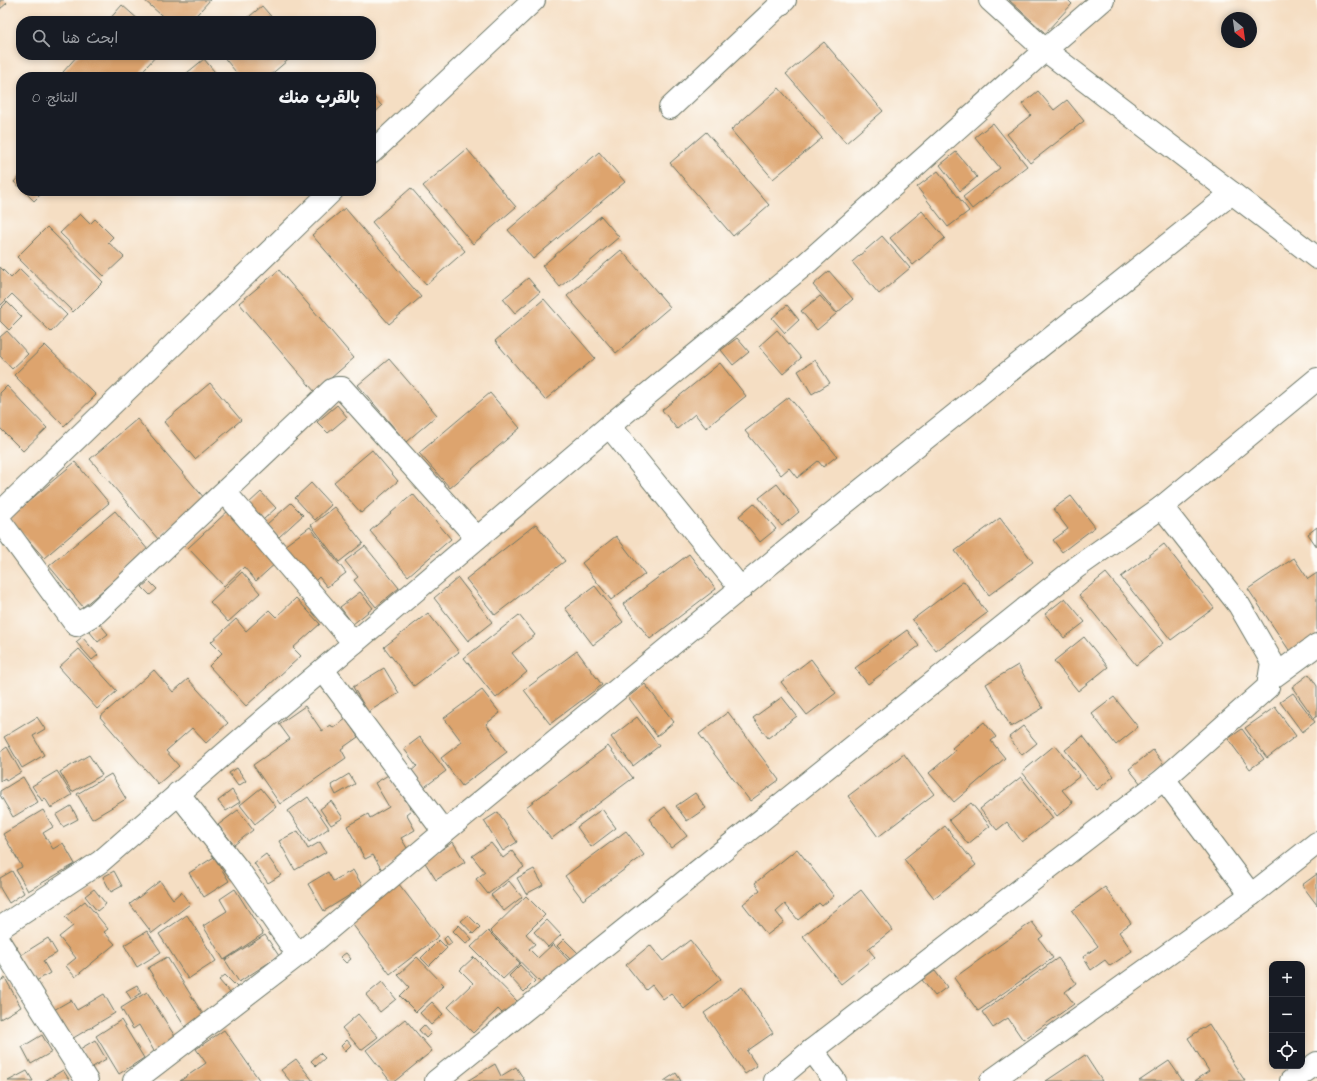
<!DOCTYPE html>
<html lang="ar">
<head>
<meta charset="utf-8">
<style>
  :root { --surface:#171b24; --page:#242831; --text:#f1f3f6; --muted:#9ea1a6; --line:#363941 }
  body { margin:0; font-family:"Architects Daughter","Playpen Sans Arabic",sans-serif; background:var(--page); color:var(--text); direction:rtl }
  .controls { position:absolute; right:12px; bottom:12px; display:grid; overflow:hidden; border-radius:8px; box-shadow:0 2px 6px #0003 }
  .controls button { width:36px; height:36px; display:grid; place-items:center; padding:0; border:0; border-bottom:1px solid var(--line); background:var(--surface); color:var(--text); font:20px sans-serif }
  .compass { position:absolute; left:1221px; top:12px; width:36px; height:36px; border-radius:50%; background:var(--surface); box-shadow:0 2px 6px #0003; rotate:151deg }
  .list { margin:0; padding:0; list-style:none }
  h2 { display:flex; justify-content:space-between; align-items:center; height:52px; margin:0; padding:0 16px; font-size:17px }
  h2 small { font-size:13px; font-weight:400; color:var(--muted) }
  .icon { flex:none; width:22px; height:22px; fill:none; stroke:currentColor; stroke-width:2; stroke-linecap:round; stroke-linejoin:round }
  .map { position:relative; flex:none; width:1317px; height:1081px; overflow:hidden; direction:ltr }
  .search { position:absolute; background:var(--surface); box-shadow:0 2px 6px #0003; left:16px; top:16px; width:360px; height:44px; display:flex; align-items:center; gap:10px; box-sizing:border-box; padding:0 14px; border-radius:16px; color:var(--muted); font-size:15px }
  .panel { position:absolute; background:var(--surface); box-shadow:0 2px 6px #0003; left:16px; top:72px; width:360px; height:124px; border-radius:16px; direction:rtl }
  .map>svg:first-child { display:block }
  .building { fill:#dda46e }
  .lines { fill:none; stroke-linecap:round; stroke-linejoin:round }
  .minor-casing { stroke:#6a7566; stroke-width:24 }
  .minor { stroke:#fff; stroke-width:22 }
</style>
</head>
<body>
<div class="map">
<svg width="1317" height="1081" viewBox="0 0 1317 1081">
  <rect width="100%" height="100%" fill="#fdfcf7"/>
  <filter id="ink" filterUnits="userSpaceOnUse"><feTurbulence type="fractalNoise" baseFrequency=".025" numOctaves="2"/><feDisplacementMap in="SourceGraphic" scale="8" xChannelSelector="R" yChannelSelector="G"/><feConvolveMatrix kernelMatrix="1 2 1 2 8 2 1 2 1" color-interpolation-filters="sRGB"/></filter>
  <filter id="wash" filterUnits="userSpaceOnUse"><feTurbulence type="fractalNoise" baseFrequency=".012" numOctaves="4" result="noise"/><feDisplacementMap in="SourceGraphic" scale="16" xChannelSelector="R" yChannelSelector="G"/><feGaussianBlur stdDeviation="0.9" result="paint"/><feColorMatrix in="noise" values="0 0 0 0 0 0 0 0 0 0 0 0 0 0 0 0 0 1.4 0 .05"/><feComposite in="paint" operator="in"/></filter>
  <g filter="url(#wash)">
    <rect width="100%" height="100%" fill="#f5dec3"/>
    <g id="blocks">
      <!-- building -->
      <g class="building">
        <polygon points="0,0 4,0 7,3 0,9"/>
        <polygon points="144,0 210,0 191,21 168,21"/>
        <polygon points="1009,0 1068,0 1072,4 1045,33"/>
        <polygon points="122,5 140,21 108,21"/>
        <polygon points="262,6 275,21 244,21"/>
        <polygon points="824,42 883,111 846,143 786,74"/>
        <polygon points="78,55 157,55 137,77 68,77 63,72"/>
        <polygon points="222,55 294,55 268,77 240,77"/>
        <polygon points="204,59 219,77 182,77"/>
        <polygon points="779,88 822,138 773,179 731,130"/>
        <polygon points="1038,91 1054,110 1067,100 1084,121 1030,163 1007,134 1031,115 1022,104"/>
        <polygon points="371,94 382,106 371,116"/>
        <polygon points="993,123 1027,166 972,209 963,197 1000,168 975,137"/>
        <polygon points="706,132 769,205 733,236 670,163"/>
        <polygon points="467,149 516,207 473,244 423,186"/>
        <polygon points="599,152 625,182 533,259 508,230"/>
        <polygon points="956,152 977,177 960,191 940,165"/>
        <polygon points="938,171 969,211 948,227 917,187"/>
        <polygon points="21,174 21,188 14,182"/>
        <polygon points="411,188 465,251 426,285 372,222"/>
        <polygon points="24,191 44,191 34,201"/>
        <polygon points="345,208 421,297 389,324 312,235"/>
        <polygon points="922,211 945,238 913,265 890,238"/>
        <polygon points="80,214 90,224 95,219 113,237 108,242 124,257 104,276 60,233"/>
        <polygon points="601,216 619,237 560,287 542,266"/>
        <polygon points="47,227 103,282 73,312 17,257"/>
        <polygon points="882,236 910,268 879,294 852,262"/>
        <polygon points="621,250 670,307 616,353 567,296"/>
        <polygon points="0,267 11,278 20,269 67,315 51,332 12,294 0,306"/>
        <polygon points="279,270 354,358 315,392 239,303"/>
        <polygon points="829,271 853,299 837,313 813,285"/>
        <polygon points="528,278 540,292 515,313 503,299"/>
        <polygon points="820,296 836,314 817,330 801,311"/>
        <polygon points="544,299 595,358 545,400 495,341"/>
        <polygon points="7,302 22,317 9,330 0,321 0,309"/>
        <polygon points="787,305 799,320 785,333 772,318"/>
        <polygon points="777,330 801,358 783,374 759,346"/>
        <polygon points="7,331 28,354 12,369 0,356 0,337"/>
        <polygon points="737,338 749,352 733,365 721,350"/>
        <polygon points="45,345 96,395 64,426 14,375"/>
        <polygon points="389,359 437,415 406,442 358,385"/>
        <polygon points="815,360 830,383 812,394 798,371"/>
        <polygon points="720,363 746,396 706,428 695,414 677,429 662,410"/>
        <polygon points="210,383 241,420 195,459 164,422"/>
        <polygon points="7,386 47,428 23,451 0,428 0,393"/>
        <polygon points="490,393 520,428 450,488 419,453"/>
        <polygon points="789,397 837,456 823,467 818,461 797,478 789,468 781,475 745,431"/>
        <polygon points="337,405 347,417 328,433 317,422"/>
        <polygon points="137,419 205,499 158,539 90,459"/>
        <polygon points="372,450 398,481 361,513 334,482"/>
        <polygon points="75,462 109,503 44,558 9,518"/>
        <polygon points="311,483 331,505 315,520 295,498"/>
        <polygon points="777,484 799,512 782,526 759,498"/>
        <polygon points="261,492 276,508 263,520 248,504"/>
        <polygon points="413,494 451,539 408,576 370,531"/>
        <polygon points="1071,496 1095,527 1062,552 1053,540 1068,529 1053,509"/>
        <polygon points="291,503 303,515 279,537 267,524"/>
        <polygon points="754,503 776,529 760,542 739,516"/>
        <polygon points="335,507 363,543 339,562 311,525"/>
        <polygon points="229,510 277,562 256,581 244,567 224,586 188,548"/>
        <polygon points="115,511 149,551 83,607 49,566"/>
        <polygon points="1000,518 1033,562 989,595 955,551"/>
        <polygon points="536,524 565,561 495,615 466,579"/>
        <polygon points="310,527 346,573 327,587 319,577 313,583 284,546"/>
        <polygon points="1317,527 1317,547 1308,534"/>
        <polygon points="616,536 645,574 611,600 582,563"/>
        <polygon points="1164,544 1214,608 1171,640 1121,577"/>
        <polygon points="365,546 399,588 376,607 354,580 358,577 345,561"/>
        <polygon points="689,554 716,589 650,639 623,604"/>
        <polygon points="1294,558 1308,579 1317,573 1317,639 1293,656 1248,589"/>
        <polygon points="242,572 260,593 228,622 210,602"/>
        <polygon points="1106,573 1163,643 1136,665 1079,595"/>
        <polygon points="458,578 492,622 468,641 434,598"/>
        <polygon points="149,581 157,589 150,595 142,587"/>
        <polygon points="964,581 987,613 936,651 912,620"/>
        <polygon points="595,586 623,622 593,645 565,608"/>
        <polygon points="360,592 373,608 353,624 340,607"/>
        <polygon points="296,598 320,624 293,648 301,656 246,706 209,666 222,653 211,642 236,619 246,631 269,610 276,617"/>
        <polygon points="1065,598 1085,622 1064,638 1045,614"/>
        <polygon points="428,613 459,652 414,686 384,647"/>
        <polygon points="519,615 535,635 512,653 527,672 496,698 464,658"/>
        <polygon points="99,623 108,634 98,642 89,631"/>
        <polygon points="907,630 919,646 868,684 855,668"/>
        <polygon points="82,637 98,655 92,660 76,642"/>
        <polygon points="1084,637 1108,667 1078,691 1054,661"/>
        <polygon points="79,649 117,691 97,709 59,667"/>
        <polygon points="577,651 602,685 550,724 524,690"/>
        <polygon points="811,659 836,693 807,715 781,682"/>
        <polygon points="1018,665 1043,708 1011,727 986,684"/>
        <polygon points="384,668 399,693 368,712 353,687"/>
        <polygon points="154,670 173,692 188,679 228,723 206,743 192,728 166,751 179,766 158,784 100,717"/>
        <polygon points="1309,674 1317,686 1317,716 1314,718 1292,687"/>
        <polygon points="645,684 674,722 657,736 628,697"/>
        <polygon points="482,690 500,713 486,724 507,752 462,786 441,758 462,742 444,718"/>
        <polygon points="1293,693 1315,722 1302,732 1280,702"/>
        <polygon points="782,697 797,716 768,738 753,718"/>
        <polygon points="1114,697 1138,727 1116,745 1092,714"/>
        <polygon points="305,706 322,731 331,725 333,728 346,719 358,737 341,749 346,758 280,804 253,765 290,739 279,724"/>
        <polygon points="1275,707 1296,736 1267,758 1245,728"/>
        <polygon points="728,712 779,780 750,801 699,734"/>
        <polygon points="37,717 45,729 33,736 44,755 22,768 4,737"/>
        <polygon points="637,717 659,746 633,766 611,737"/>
        <polygon points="984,722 996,737 991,741 1005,758 954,802 929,773 955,751 952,748"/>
        <polygon points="1023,726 1037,743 1022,755 1009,737"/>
        <polygon points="1242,729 1264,759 1250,769 1228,739"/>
        <polygon points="1083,736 1114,776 1097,790 1065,750"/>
        <polygon points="420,737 446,771 422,789 409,773 417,766 404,749"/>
        <polygon points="1055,745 1080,776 1062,790 1073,803 1057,816 1022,772"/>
        <polygon points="608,746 633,778 551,839 526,807"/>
        <polygon points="7,747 21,772 6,781 5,778 0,781 0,752"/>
        <polygon points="1153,750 1165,766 1141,784 1129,769"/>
        <polygon points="904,754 934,794 878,837 848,796"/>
        <polygon points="89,755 102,775 72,792 60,772"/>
        <polygon points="237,768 246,781 238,786 229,773"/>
        <polygon points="57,771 72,795 51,808 45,798 42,801 32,786"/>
        <polygon points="111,774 126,799 92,819 77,794"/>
        <polygon points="349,774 355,784 336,795 331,785"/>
        <polygon points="390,774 411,810 406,814 415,830 401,838 410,853 382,870 373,855 365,859 347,826 368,814 370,818 389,807 375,783"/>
        <polygon points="23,777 38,802 13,817 0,795 0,791"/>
        <polygon points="1021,777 1053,818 1022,842 1007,822 997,830 980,809"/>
        <polygon points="261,788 276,807 255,824 240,805"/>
        <polygon points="232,790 240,802 226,811 218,801"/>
        <polygon points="695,793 706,808 687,821 676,806"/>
        <polygon points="308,797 329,828 309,842 288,811"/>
        <polygon points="331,801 343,818 331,825 320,809"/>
        <polygon points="971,803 990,826 968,844 949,820"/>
        <polygon points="71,806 78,819 63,827 56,815"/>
        <polygon points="665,807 687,836 671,848 649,819"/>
        <polygon points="602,809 616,828 591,847 577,827"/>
        <polygon points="43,810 53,827 43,833 53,849 63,843 75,864 28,891 16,870 22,867 3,834"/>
        <polygon points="238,810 253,830 234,845 218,825"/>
        <polygon points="498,812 517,842 503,851 484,821"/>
        <polygon points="945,826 976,865 934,898 904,859"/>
        <polygon points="298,831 308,849 320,842 326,852 295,870 279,841"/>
        <polygon points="626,831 644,855 583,900 565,876"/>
        <polygon points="453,842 465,862 436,880 424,861"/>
        <polygon points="491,843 503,858 512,851 524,867 488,894 476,879 485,872 472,856"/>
        <polygon points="797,849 834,896 822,906 819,903 798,920 785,904 776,912 784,922 767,935 743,904 760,890 755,883"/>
        <polygon points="266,854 281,875 268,883 254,863"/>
        <polygon points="214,857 229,881 204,897 189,873"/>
        <polygon points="534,869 543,885 526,894 517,878"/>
        <polygon points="353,870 363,887 324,911 308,884 328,872 333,881"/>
        <polygon points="12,871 24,893 9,903 0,888 0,878"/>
        <polygon points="114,871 122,886 111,892 103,877"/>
        <polygon points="1317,874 1317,905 1302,885"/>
        <polygon points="160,881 173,899 181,892 190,904 152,933 130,904"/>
        <polygon points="509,881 522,897 504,911 491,895"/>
        <polygon points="398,883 439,936 390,974 350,921"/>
        <polygon points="1105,887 1131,923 1119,932 1132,951 1110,966 1105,960 1091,970 1083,957 1098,946 1072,911"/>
        <polygon points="94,889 106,904 97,911 85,896"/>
        <polygon points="235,889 263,934 224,960 203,926 227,911 220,899"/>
        <polygon points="861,890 892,930 868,949 875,957 841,984 803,936"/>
        <polygon points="526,896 545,915 526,934 535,944 529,949 538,958 553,944 570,962 544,986 490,931"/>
        <polygon points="85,901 108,929 104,932 115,944 75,977 66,966 76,958 59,937 73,926 65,917"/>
        <polygon points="187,915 216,961 188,979 159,934"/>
        <polygon points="468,915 480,927 473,934 461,921"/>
        <polygon points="547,920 561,935 548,947 534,932"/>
        <polygon points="1032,922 1043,936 1039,939 1053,958 978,1011 954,978"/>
        <polygon points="459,925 472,939 466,944 453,931"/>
        <polygon points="147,931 161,952 137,967 124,945"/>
        <polygon points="488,931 520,963 503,979 471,947"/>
        <polygon points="265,935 279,956 239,982 225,960"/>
        <polygon points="447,936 452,943 448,946 444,939"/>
        <polygon points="48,938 57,953 43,961 50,973 36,981 21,955"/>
        <polygon points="564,939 579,954 572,961 557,946"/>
        <polygon points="439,940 447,948 429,966 421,958"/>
        <polygon points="690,940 721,979 684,1009 671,993 663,999 652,985 646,990 626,965 650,945 663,961"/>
        <polygon points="346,953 351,959 346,963 340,957"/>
        <polygon points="167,957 204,1016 185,1027 148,968"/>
        <polygon points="417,957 444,985 416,1012 400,996 409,987 398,975"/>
        <polygon points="474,957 518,1002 504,1015 498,1009 473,1033 448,1007 473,983 460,970"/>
        <polygon points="1058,958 1076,983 1065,992 1074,1004 1023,1040 1008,1018 993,1028 982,1012"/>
        <polygon points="520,965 535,981 524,992 509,976"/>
        <polygon points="935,971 947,987 935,996 922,980"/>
        <polygon points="225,975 238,988 231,994 219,980"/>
        <polygon points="5,978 21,1007 0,1019 0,981"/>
        <polygon points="382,982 396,999 380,1012 366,995"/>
        <polygon points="137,985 141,993 131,999 126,991"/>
        <polygon points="742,987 773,1033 747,1051 757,1066 745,1074 704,1013"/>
        <polygon points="147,992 176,1038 154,1051 139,1025 133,1029 121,1008"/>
        <polygon points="104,994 115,1013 70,1040 52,1011 71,1000 77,1010"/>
        <polygon points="432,1002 443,1014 431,1025 420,1013"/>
        <polygon points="358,1014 378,1037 361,1050 342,1028"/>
        <polygon points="405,1019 432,1051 395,1081 390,1081 366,1050"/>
        <polygon points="121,1020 144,1058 119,1074 96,1036"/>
        <polygon points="1209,1024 1230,1057 1229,1057 1245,1081 1195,1081 1209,1071 1188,1038"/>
        <polygon points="424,1025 431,1033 426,1038 419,1030"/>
        <polygon points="224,1030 260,1081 180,1081 206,1063 196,1049"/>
        <polygon points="42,1035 52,1052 31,1064 22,1047"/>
        <polygon points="95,1040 106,1059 91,1068 80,1049"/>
        <polygon points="347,1040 351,1045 345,1051 341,1046"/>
        <polygon points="320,1053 325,1058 316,1066 311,1061"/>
        <polygon points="1085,1055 1102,1081 1046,1081"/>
        <polygon points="296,1059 313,1081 290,1081 281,1070"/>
        <polygon points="1169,1061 1183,1081 1139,1081"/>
        <polygon points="495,1064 501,1076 516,1067 525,1081 467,1081"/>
        <polygon points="63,1070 70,1081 45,1081"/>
        <polygon points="27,1071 33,1081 8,1081"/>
        <polygon points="676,1073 681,1081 664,1081"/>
      </g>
    </g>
  </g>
  <g filter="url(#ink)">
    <use href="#blocks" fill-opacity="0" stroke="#6a7566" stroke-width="1"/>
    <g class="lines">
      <defs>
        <g id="minor">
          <polyline points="990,0 1045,50 1317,258"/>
          <polyline points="670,108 785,0"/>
          <polyline points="371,153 534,0"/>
          <polyline points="609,426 741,589"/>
          <polyline points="225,492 354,643"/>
          <polyline points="0,513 332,191"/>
          <polyline points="0,521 76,625 96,613 332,390 337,388 342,388 477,538"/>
          <polyline points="323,670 444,832"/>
          <polyline points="1269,680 1317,645"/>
          <polyline points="1164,779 1251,895"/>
          <polyline points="178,793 241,873 298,955"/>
          <polyline points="0,928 100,862 261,722 609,426 808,262 1045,50 1103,0"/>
          <polyline points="0,943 87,1081"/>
          <polyline points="812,1050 835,1081"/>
          <polyline points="134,1081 298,955 444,832 820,523 1232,193"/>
          <polyline points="436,1081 1077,567 1162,507 1317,379"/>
          <polyline points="775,1081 812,1050 1164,779 1268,687 1272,662 1239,605 1162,507"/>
          <polyline points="991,1081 1251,895 1317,843"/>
          <polyline points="1291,1081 1317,1063"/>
        </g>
      </defs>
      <!-- minor casing -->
      <use href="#minor" class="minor-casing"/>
      <!-- minor -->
      <use href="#minor" class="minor"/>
    </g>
  </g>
</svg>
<div class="controls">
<button>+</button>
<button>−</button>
<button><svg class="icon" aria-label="locate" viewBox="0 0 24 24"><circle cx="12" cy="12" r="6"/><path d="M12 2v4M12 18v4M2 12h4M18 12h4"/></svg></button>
</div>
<svg class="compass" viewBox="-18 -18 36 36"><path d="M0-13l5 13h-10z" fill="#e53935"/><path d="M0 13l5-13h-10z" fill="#9ea1a6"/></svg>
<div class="search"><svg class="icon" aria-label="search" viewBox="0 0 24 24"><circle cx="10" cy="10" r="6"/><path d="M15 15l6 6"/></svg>ابحث هنا</div>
<section class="panel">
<h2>بالقرب منك<small>النتائج: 0</small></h2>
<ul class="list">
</ul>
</section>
</div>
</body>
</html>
